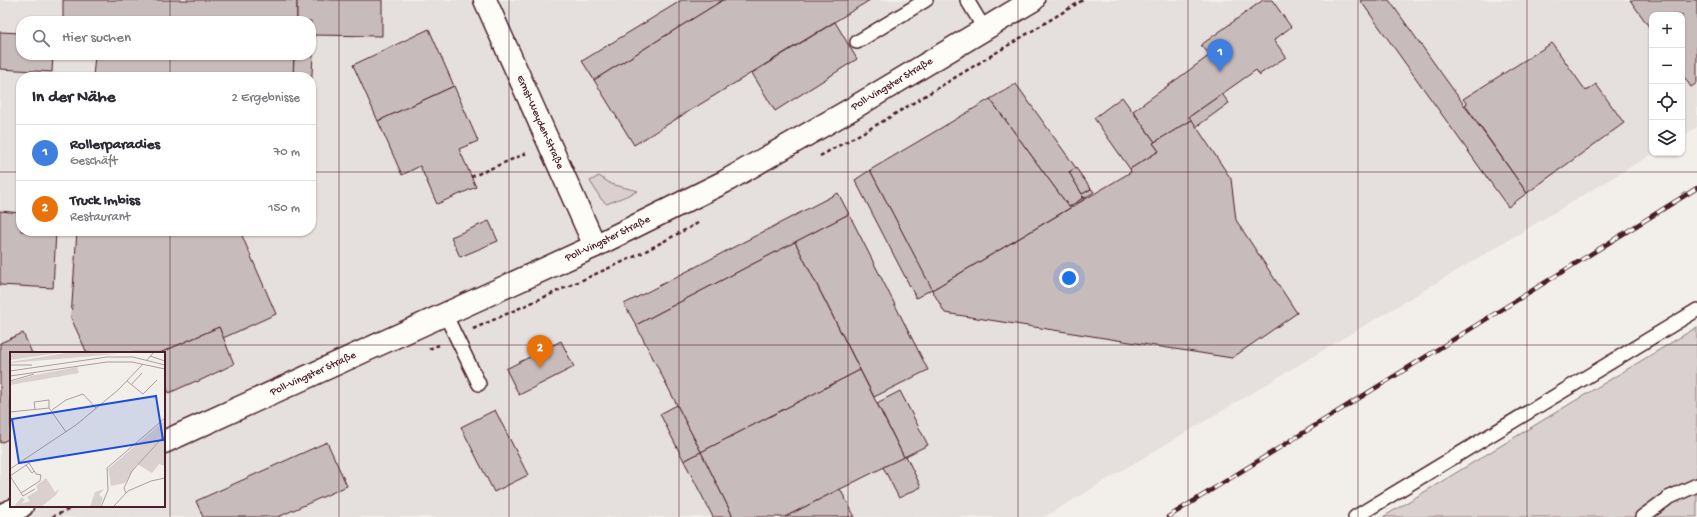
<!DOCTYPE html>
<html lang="de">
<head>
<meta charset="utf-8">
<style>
  :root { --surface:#fff; --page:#f7f7f7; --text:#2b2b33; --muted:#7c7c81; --line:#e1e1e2; --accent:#4a1f2b }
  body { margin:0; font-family:"Gochi Hand",sans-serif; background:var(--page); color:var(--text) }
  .controls { position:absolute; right:12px; top:12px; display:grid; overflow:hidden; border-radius:8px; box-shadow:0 1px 3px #0004 }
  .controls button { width:36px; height:36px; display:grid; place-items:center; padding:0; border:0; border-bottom:1px solid var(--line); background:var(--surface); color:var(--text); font:20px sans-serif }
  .you { position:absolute; left:1069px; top:278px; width:14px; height:14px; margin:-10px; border:3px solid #fff; border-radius:50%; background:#1a73e8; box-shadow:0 0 0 6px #1a73e833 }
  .badge { display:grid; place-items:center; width:26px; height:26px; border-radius:50%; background:var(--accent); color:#fff; font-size:13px; font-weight:700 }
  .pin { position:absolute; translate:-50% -33px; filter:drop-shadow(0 1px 2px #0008) }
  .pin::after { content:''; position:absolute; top:21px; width:14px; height:12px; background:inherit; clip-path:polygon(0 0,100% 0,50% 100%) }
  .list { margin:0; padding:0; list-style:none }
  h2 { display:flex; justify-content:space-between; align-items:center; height:52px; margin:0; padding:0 16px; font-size:17px }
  h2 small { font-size:13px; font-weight:400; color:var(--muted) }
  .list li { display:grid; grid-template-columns:26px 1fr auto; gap:12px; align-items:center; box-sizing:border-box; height:56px; padding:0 16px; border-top:1px solid var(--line) }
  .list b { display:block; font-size:15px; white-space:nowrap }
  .list p { margin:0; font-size:13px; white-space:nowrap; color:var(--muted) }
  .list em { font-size:13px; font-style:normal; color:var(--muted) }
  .icon { flex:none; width:22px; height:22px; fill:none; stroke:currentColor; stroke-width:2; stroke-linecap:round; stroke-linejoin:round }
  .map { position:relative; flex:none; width:1697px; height:517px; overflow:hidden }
  .search { position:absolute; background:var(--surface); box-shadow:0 1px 3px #0004; left:16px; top:16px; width:300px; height:44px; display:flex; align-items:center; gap:10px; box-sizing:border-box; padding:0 14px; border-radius:16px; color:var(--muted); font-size:15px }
  .panel { position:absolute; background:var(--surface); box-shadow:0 1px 3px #0004; left:16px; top:72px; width:300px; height:164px; border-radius:16px }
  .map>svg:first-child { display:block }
  .built { fill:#e5dfdd; fill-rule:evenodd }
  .green { fill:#d9d0cf; stroke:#92787d }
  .building { fill:#c8bbbb; stroke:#4a1f2b }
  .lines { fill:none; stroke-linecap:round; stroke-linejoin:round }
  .service-casing { stroke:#4a1f2b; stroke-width:16 }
  .minor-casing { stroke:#4a1f2b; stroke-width:25 }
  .tertiary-casing { stroke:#4a1f2b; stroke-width:25 }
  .path { stroke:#4a1f2b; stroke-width:2.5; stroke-dasharray:4 3; stroke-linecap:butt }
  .service { stroke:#fdfcf7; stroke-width:13 }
  .minor { stroke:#fdfcf7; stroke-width:22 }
  .tertiary { stroke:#fdfcf7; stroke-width:22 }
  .rail-casing { stroke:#4a1f2b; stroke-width:4.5 }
  .rail { stroke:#fdfcf7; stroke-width:3; stroke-dasharray:9; stroke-linecap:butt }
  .grid { fill:none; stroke:#4a1f2b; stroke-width:1; stroke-opacity:0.55 }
  .labels { text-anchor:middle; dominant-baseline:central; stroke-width:3.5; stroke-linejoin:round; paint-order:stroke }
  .street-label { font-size:11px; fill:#4a1f2b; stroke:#fdfcf7 }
  .inset-road { fill:none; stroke:#af9c9e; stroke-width:1 }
  .view { fill:#1d4ed8; fill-opacity:0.15; stroke:#1d4ed8; stroke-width:2 }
  .inset-edge { fill:none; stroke:#4a1f2b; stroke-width:2 }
</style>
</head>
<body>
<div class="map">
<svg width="1697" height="517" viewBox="0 0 1697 517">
  <rect width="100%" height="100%" fill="#f2efeb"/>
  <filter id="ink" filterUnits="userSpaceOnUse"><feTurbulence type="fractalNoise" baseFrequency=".025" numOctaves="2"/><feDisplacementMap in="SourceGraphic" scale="8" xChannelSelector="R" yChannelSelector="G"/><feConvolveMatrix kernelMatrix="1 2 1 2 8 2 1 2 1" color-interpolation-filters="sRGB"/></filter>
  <g filter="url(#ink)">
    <!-- built -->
    <path class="built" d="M0,0h1697v127l-15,9v-121h-30v138h2l-610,364h-1044zM21,21h290v34h-290zM21,77h290v154h-290zM11,353h153v153h-153z"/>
    <!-- green -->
    <g class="green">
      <polygon points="599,176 611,184 638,191 607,204 601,199 590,181"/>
      <polygon points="1697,327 1697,517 1383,517"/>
    </g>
    <!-- building -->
    <g class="building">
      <rect x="63" y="0" width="234" height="21"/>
      <polygon points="297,0 382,0 382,36 311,35 311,21 297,21"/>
      <polygon points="682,0 723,0 594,80 582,61"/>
      <polygon points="723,0 870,0 634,145 594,80"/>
      <polygon points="1263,0 1272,0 1291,27 1274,40 1286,57 1260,74 1260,76 1256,70 1189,117 1192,120 1155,142 1133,111 1210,55 1201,45"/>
      <polygon points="1360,0 1389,0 1527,193 1508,207"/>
      <polygon points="1630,0 1697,0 1697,83 1691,87 1682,74 1682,15 1652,15 1652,31"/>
      <polygon points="835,22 857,59 775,111 752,73"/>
      <polygon points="429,29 454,86 378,121 353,65"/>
      <polygon points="0,32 21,33 21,55 53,55 52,72 0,69"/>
      <polygon points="311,35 314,35 311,93 311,77 293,77 294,55 311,55"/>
      <polygon points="1552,43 1586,91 1596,84 1624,123 1527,193 1465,105 1467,104 1463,99"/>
      <polygon points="95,55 294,55 293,77 93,77"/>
      <polygon points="1016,84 1076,168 1069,172 1082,194 1091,189 1090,187 1094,192 1085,198 1083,196 1081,197 1083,198 1069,207 990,99"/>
      <polygon points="454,86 478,141 459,149 476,187 437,204 420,166 402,175 378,121"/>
      <polygon points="1222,94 1229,103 1196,127 1189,117"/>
      <polygon points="1122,97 1155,142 1153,143 1159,151 1130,169 1094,118"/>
      <polygon points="990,99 1069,207 1083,198 1081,197 1083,196 1085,199 932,290 870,170"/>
      <polygon points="1192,120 1231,179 1236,220 1297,313 1232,358 945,313 932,290 1131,172 1130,169 1159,151 1153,143"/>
      <polygon points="1076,168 1091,189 1082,194 1069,172"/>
      <polygon points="870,170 932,289 916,298 855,180"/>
      <polygon points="838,193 849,214 636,325 624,304"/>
      <polygon points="0,211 21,213 21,231 56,231 53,288 0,285"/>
      <polygon points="849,214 928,370 874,397 795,242"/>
      <polygon points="489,221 498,241 460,257 451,237"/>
      <polygon points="77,231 240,231 276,314 223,338 219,327 160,353 87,353 71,318"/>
      <polygon points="795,242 860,370 701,452 636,325"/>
      <polygon points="219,327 234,364 197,382 196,381 169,393 164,382 164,353 160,353"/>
      <polygon points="23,333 32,353 11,353 11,438 0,443 0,343"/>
      <polygon points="561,341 574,367 519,395 506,369"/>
      <polygon points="860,370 904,457 785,517 733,517 701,452"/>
      <polygon points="900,391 928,445 904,457 877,403"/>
      <polygon points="677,405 701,452 684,461 660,414"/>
      <polygon points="495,410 528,475 494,492 461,427"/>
      <polygon points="327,442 347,486 278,517 203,517 196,501"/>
      <polygon points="701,452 733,517 713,517 684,461"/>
      <polygon points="906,456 921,487 899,498 883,467"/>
      <polygon points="840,489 855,517 785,517"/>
    </g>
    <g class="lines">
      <defs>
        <g id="service">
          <polyline points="967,0 985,30"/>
          <polyline points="857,42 926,0"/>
          <polyline points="445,314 479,384"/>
          <polyline points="1355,517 1697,310"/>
          <polyline points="1642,517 1668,498 1697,485"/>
        </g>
        <g id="minor">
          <path id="s1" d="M485,0l110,246"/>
        </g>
        <g id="tertiary">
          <path id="s2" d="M164,442l431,-196 129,-64 126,-72 183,-110"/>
          <polyline points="0,516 22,506"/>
        </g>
      </defs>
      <!-- service casing -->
      <use href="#service" class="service-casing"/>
      <!-- minor casing -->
      <use href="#minor" class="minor-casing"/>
      <!-- tertiary casing -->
      <use href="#tertiary" class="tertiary-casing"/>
      <!-- path -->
      <g class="path">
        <polyline points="820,156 880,123 1083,0"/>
        <polyline points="471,177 527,153"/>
        <polyline points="473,329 638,255 698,223"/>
        <polyline points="429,349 439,345"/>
        <polyline points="52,517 77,506"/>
      </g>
      <!-- service -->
      <use href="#service" class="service"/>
      <!-- minor -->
      <use href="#minor" class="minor"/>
      <!-- tertiary -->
      <use href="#tertiary" class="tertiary"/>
      <defs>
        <polyline id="rail" points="1168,517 1697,188"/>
      </defs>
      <!-- rail casing -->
      <use href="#rail" class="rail-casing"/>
      <!-- rail -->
      <use href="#rail" class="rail"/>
    </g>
  </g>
  <!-- grid -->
  <path class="grid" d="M170,0v21M339,0v517M509,0v517M679,0v517M848,0v517M1018,0v517M1188,0v517M1358,0v517M1527,0v517M170,55v22M0,172h21M311,172h1386M170,231v286M0,345h1697"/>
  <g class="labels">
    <!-- street labels -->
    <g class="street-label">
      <text stroke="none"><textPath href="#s2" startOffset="812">Poll-Vingster Straße</textPath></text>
      <text stroke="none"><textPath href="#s1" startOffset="134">Ernst-Weyden-Straße</textPath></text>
      <text stroke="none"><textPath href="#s2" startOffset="488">Poll-Vingster Straße</textPath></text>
      <text stroke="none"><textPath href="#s2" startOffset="164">Poll-Vingster Straße</textPath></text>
    </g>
  </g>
  <!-- overview -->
  <g transform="translate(10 352)">
    <rect width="155" height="155" fill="#f2efeb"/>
    <path d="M0,0h56l-56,8zM62,0l45,2 -107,9v-1zM67,15l2,6 -69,12v-3l25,-7zM155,68v46l-6,-2 -7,9 -15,-9 -12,19 -14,3 -3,-17zM36,126l9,14 4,-3 -3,6 -15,12h-24l-2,-2 7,-8 3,3 -4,4 9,-3 -3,-4 11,-7 -2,-4zM94,137l-5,6 4,3 -3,9h-10l5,-15z" fill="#d9d0cf"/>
    <path class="inset-road" d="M140,4l15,5M136,9l8,-9M0,13h22M0,19l97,-14h26l32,8M0,24l97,-14h25l33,7M0,29l24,-7M117,29l16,13 14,-14M121,33l11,-12M25,57l-1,-7 15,-2v8M42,58l14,-10 17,-6 13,14M0,60l39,-4 17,24M16,113l6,8 2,-2M0,117l66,-44 42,-35 25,-26M0,124l19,-13 7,11 5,1 -1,6 -19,12M0,124l13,20 12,-7M116,141l-2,-5 8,-17 31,-34M91,155l7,-17 -1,-22 58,-50M103,155l15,-16 23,-10 14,-3"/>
    <path class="view" d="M146,44l7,44 -144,23 -7,-44z"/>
    <rect width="155" height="155" class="inset-edge"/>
  </g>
</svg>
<div class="controls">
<button>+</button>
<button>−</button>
<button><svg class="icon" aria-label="locate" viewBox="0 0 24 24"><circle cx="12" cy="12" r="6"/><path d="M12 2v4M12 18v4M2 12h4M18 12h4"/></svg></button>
<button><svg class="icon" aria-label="layers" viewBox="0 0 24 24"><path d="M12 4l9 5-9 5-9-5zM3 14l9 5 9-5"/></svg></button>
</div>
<div class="you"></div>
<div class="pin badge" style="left:1220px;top:72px;background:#3f7fe0">1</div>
<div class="pin badge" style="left:540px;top:368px;background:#e8710a">2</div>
<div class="search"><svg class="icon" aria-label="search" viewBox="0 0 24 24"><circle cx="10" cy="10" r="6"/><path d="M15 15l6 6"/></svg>Hier suchen</div>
<section class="panel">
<h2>In der Nähe<small>2 Ergebnisse</small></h2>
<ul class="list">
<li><span class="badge" style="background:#3f7fe0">1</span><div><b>Rollerparadies</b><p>Geschäft</p></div><em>70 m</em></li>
<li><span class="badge" style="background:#e8710a">2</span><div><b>Truck Imbiss</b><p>Restaurant</p></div><em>150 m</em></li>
</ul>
</section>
</div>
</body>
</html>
